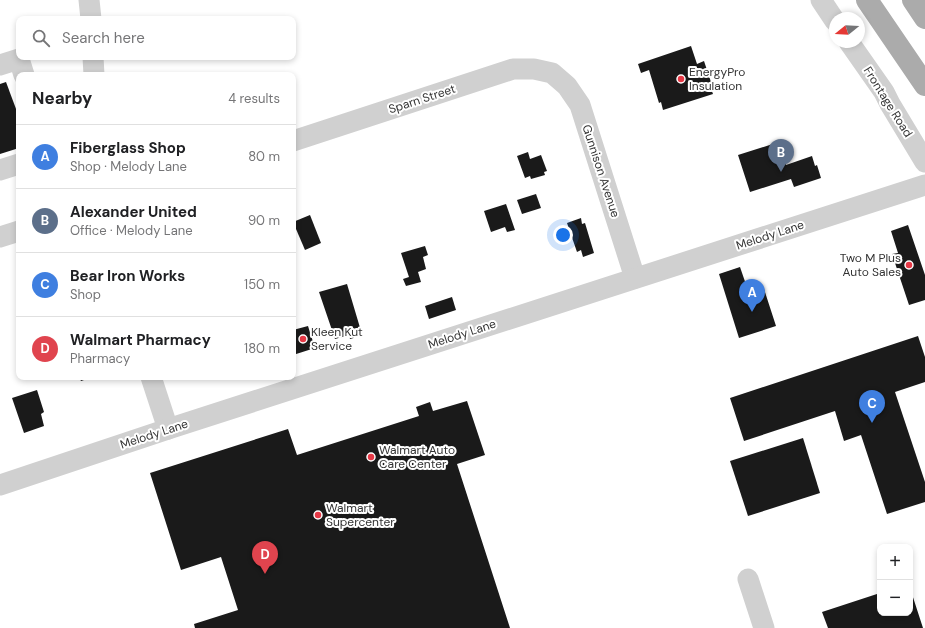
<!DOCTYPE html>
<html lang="en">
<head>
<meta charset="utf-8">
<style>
  :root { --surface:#fff; --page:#f6f6f6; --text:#202124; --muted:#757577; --line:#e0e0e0; --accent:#e63946 }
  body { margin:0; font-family:"DM Sans",sans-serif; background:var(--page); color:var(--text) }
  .controls { position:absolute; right:12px; bottom:12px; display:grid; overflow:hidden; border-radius:8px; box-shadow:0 2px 6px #0003 }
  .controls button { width:36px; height:36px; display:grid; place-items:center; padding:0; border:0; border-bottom:1px solid var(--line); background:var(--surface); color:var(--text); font:20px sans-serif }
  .compass { position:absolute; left:829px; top:12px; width:36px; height:36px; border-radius:50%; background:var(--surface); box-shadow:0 2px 6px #0003; rotate:252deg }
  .you { position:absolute; left:563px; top:235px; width:14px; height:14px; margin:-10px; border:3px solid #fff; border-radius:50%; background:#1a73e8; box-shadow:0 0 0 6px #1a73e833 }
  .badge { display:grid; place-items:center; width:26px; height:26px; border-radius:50%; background:var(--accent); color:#fff; font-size:13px; font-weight:700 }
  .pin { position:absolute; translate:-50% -33px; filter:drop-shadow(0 1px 2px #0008) }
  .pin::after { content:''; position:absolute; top:21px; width:14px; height:12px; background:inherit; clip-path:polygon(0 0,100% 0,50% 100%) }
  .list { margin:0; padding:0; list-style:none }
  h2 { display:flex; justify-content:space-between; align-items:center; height:52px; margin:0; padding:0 16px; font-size:17px }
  h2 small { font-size:13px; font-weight:400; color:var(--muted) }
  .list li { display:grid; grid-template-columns:26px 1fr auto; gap:12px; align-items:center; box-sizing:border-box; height:64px; padding:0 16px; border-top:1px solid var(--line) }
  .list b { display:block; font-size:15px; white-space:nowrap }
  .list p { margin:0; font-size:13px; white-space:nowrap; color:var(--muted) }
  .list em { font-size:13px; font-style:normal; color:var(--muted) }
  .icon { flex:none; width:22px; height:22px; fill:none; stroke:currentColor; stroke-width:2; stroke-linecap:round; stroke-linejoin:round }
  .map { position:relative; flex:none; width:925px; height:628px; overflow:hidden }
  .search { position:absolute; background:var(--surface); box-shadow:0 2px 6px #0003; left:16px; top:16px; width:280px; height:44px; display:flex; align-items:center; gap:10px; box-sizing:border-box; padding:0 14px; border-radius:8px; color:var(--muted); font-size:15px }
  .panel { position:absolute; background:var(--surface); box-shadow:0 2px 6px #0003; left:16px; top:72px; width:280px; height:308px; border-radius:8px }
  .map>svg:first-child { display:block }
  .building { fill:#1a1a1a }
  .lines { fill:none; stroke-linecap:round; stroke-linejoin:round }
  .minor { stroke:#d0d0d0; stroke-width:21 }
  .major { stroke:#ababab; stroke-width:22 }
  .poi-dot { fill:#e63946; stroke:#fff; stroke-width:1.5 }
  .labels { text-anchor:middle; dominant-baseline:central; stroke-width:4; stroke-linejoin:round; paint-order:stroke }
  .poi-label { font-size:12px; fill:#333; stroke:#fff; text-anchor:start }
  .street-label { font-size:12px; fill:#333; stroke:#fff }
</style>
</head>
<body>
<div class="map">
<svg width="925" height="628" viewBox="0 0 925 628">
  <rect width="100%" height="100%" fill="#fff"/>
  <!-- building -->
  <g class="building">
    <polygon points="691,46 697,64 704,61 712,85 710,86 713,94 663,110 661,102 659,103 649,70 641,73 638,64"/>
    <polygon points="6,82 19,117 19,148 0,154 0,84"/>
    <polygon points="779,142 786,165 812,156 815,166 817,165 821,178 794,187 791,179 750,192 738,155"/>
    <polygon points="528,152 530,159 541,155 547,171 544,172 545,175 531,179 530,176 525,178 517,156"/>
    <polygon points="536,194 541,208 522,214 517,200"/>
    <polygon points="506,204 515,230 507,232 505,227 491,232 484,211"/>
    <polygon points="310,215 321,243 305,250 293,222"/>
    <polygon points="581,218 582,224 585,223 594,253 583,257 581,250 577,252 567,223"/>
    <polygon points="908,225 925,275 925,300 909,305 892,254 898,253 891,231"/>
    <polygon points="425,246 428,255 423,257 426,269 418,272 421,282 406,286 403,279 409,277 401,253"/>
    <polygon points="740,267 751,299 752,298 751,293 764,289 776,326 739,338 719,274"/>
    <polygon points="347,284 361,331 356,333 357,337 350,339 349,335 335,339 319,292"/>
    <polygon points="452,297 456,310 429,319 425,306"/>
    <polygon points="308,326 315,348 293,355 293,330"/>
    <polygon points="918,336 925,357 925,382 895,392 925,482 925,502 887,514 861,435 844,441 835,411 744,441 730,398"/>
    <polygon points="79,377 93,377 81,381"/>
    <polygon points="37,390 44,412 41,414 44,426 24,433 12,398"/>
    <polygon points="467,401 485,455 457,464 510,628 195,628 194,624 238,610 221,557 181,570 150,473 288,429 297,455 419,416 416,407 430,402 433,411"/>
    <polygon points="803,438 820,493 748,516 730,461"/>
    <polygon points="910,588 923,628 828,628 822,612 880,593 880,613 910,613"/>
  </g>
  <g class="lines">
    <!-- minor -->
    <g class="minor">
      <polyline points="89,0 91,19"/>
      <polyline points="821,0 835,21"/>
      <polyline points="849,42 884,92 890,104 925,162"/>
      <polyline points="93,57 94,75"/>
      <polyline points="0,65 19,59 24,75"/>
      <polyline points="293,141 513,69 534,69 552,73 567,86 580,105 635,278"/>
      <polyline points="0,170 19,164"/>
      <polyline points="0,237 19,231"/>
      <polyline points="151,377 168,429"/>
      <polyline points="0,485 168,429 925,185"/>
      <polyline points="748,579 764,628"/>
    </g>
    <!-- major -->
    <g class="major">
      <polyline points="867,0 925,85"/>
      <polyline points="913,0 925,18"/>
    </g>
  </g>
  <!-- markers -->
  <g class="poi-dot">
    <circle cx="681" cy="79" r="4"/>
    <circle cx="909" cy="265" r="4"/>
    <circle cx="303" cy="339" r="4"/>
    <circle cx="371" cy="457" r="4"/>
    <circle cx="318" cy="515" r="4"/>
  </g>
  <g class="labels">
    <!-- poi labels -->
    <g class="poi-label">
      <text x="689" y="72">EnergyPro<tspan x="689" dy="14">Insulation</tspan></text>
      <text x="901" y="258" text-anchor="end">Two M Plus<tspan x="901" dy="14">Auto Sales</tspan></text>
      <text x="311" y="332">Kleen Kut<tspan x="311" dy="14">Service</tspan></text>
      <text x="379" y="450">Walmart Auto<tspan x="379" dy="14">Care Center</tspan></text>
      <text x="326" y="508">Walmart<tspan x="326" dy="14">Supercenter</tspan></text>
    </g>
    <!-- street labels -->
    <g class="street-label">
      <text transform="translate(422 99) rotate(-18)">Sparn Street</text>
      <text transform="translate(888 102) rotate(58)">Frontage Road</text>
      <text transform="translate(601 171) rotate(72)">Gunnison Avenue</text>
      <text transform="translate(770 235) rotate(-18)">Melody Lane</text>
      <text transform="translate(462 334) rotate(-18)">Melody Lane</text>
      <text transform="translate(154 434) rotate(-18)">Melody Lane</text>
    </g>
  </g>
</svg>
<div class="controls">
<button>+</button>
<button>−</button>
</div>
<svg class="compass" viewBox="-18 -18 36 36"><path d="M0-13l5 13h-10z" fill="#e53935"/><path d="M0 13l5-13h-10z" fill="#757577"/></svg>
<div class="you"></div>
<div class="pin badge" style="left:752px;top:312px;background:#3f7fe0">A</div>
<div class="pin badge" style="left:781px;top:172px;background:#5c6f8a">B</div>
<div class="pin badge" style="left:872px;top:423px;background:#3f7fe0">C</div>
<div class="pin badge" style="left:265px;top:574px;background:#e0444e">D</div>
<div class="search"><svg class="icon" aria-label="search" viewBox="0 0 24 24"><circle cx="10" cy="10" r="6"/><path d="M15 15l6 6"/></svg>Search here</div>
<section class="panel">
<h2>Nearby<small>4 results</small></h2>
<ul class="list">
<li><span class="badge" style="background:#3f7fe0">A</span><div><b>Fiberglass Shop</b><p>Shop · Melody Lane</p></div><em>80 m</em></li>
<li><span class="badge" style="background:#5c6f8a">B</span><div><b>Alexander United</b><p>Office · Melody Lane</p></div><em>90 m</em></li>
<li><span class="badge" style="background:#3f7fe0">C</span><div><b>Bear Iron Works</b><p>Shop</p></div><em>150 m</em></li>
<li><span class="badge" style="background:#e0444e">D</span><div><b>Walmart Pharmacy</b><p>Pharmacy</p></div><em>180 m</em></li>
</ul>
</section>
</div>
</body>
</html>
